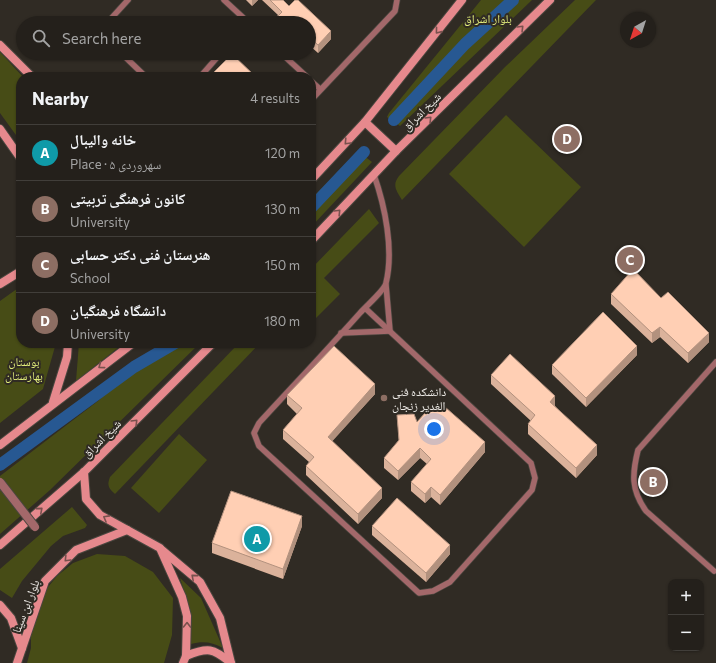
<!DOCTYPE html>
<html lang="en">
<head>
<meta charset="utf-8">
<style>
  :root { --surface:#24201b; --page:#2c2824; --text:#f1f3f6; --muted:#a3a3a3; --line:#413e3a; --accent:#58cec0 }
  body { margin:0; font-family:Commissioner,"Noto Naskh Arabic",sans-serif; background:var(--page); color:var(--text) }
  .controls { position:absolute; right:12px; bottom:12px; display:grid; overflow:hidden; border-radius:8px; box-shadow:0 1px 3px #0004 }
  .controls button { width:36px; height:36px; display:grid; place-items:center; padding:0; border:0; border-bottom:1px solid var(--line); background:var(--surface); color:var(--text); font:20px sans-serif }
  .compass { position:absolute; left:620px; top:12px; width:36px; height:36px; border-radius:50%; background:var(--surface); box-shadow:0 1px 3px #0004; rotate:219deg }
  .you { position:absolute; left:434px; top:429px; width:14px; height:14px; margin:-10px; border:3px solid #fff; border-radius:50%; background:#1a73e8; box-shadow:0 0 0 6px #1a73e833 }
  .badge { display:grid; place-items:center; width:26px; height:26px; border-radius:50%; background:var(--accent); color:#fff; font-size:13px; font-weight:700 }
  .pin { position:absolute; translate:-50% -50%; border:2px solid #fff; box-shadow:0 1px 4px #0006 }
  .list { margin:0; padding:0; list-style:none }
  h2 { display:flex; justify-content:space-between; align-items:center; height:52px; margin:0; padding:0 16px; font-size:17px }
  h2 small { font-size:13px; font-weight:400; color:var(--muted) }
  .list li { display:grid; grid-template-columns:26px 1fr auto; gap:12px; align-items:center; box-sizing:border-box; height:56px; padding:0 16px; border-top:1px solid var(--line) }
  .list b { display:block; font-size:15px; white-space:nowrap }
  .list p { margin:0; font-size:13px; white-space:nowrap; color:var(--muted) }
  .list em { font-size:13px; font-style:normal; color:var(--muted) }
  .icon { flex:none; width:22px; height:22px; fill:none; stroke:currentColor; stroke-width:2; stroke-linecap:round; stroke-linejoin:round }
  .map { position:relative; flex:none; width:716px; height:663px; overflow:hidden }
  .search { position:absolute; background:var(--surface); box-shadow:0 1px 3px #0004; left:16px; top:16px; width:300px; height:44px; display:flex; align-items:center; gap:10px; box-sizing:border-box; padding:0 14px; border-radius:22px; color:var(--muted); font-size:15px }
  .panel { position:absolute; background:var(--surface); box-shadow:0 1px 3px #0004; left:16px; top:72px; width:300px; height:276px; border-radius:16px }
  .map>svg:first-child { display:block }
  .green { fill:#474c16 }
  .lines { fill:none; stroke-linecap:round; stroke-linejoin:round }
  .canal { stroke:#275892; stroke-width:12 }
  .lane-casing { stroke:#4a463f; stroke-width:7 }
  .secondary-casing { stroke:#4a463f; stroke-width:10 }
  .lane { stroke:#a3686a; stroke-width:5.5 }
  .secondary { stroke:#e6898d; stroke-width:8 }
  .street-bridge-casing { stroke:#4a463f; stroke-width:10; stroke-linecap:butt }
  .street-bridge { stroke:#a3686a; stroke-width:8 }
  .wall { fill:#dbb29b }
  .shaded-wall { fill:#b2917e }
  .building { fill:#ffcfb4; stroke:#b2917e }
  .oneway { stroke:#79514e }
  .education-dot { fill:#8d6e63; stroke:#302b24; stroke-width:1.5 }
  .labels { text-anchor:middle; dominant-baseline:central; stroke-width:4; stroke-linejoin:round; paint-order:stroke }
  .park-label { font-size:12px; fill:#e2ed7b; stroke:#302b24 }
  .street-label { font-size:12px; fill:#ece9e5; stroke:#302b24 }
  .poi-label { font-size:12px; fill:#ece9e5; stroke:#302b24; text-anchor:start }
</style>
</head>
<body>
<div class="map">
<svg width="716" height="663" viewBox="0 0 716 663">
  <rect width="100%" height="100%" fill="#302b24"/>
  <!-- green -->
  <g class="green">
    <polygon points="481,0 532,0 400,126 387,117 389,113"/>
    <path d="M575,0h21l-194,200c-6,-10 -10,-15 -3,-24l106,-109z"/>
    <polygon points="0,52 23,77 21,77 21,142 0,113"/>
    <polygon points="506,115 581,187 524,247 449,174"/>
    <polygon points="359,152 372,162 311,227 311,199"/>
    <polygon points="369,209 379,223 324,278 340,294 311,323 311,269"/>
    <polygon points="21,286 21,343 56,343 43,389 0,423 0,301"/>
    <polygon points="79,343 124,343 76,381"/>
    <polygon points="161,343 200,343 50,490 0,534 0,476 98,401"/>
    <path d="M239,343h21l-145,151c-7,-6 -8,-9 -5,-17z"/>
    <polygon points="179,434 207,460 159,513 131,488"/>
    <polygon points="72,507 87,525 85,528 63,536 51,546 22,581 12,598 0,590 0,569"/>
    <polygon points="97,554 125,556 153,572 173,598 172,635 164,663 27,663 31,648 31,631 44,592 57,576 73,563"/>
    <path d="M180,578l21,20 22,50c-11,-6 -20,-7 -32,-4v-31z"/>
  </g>
  <g class="lines">
    <!-- canal -->
    <g class="canal">
      <polyline points="394,120 465,44 513,0"/>
      <polyline points="311,208 364,152"/>
      <polyline points="0,465 134,367 175,343"/>
    </g>
    <defs>
      <g id="lane">
        <polyline points="224,0 249,23"/>
        <polyline points="107,23 128,0"/>
        <polyline points="121,53 146,77"/>
        <polyline points="281,53 307,77"/>
        <polyline points="200,77 221,53"/>
        <polyline points="311,81 320,89"/>
        <polyline points="311,100 395,11 397,0"/>
        <path d="M365,308l166,155 4,15 -3,12 -82,92 -17,9 -14,2 -160,-147 -5,-13 5,-10c34,-37 68,-73 101,-110 6,-7 25,-23 26,-30 8,-33 -1,-77 -12,-108"/>
        <polyline points="341,333 390,331 386,285"/>
        <path d="M714,571l-68,-60c-15,-21 -14,-37 -8,-61l78,-88"/>
      </g>
      <g id="secondary">
        <polyline points="0,45 32,77"/>
        <polyline points="365,122 396,151"/>
        <polyline points="0,129 21,159"/>
        <polyline points="311,180 365,122 462,0"/>
        <polyline points="311,241 396,151 550,0"/>
        <polyline points="0,284 21,271"/>
        <polyline points="53,402 67,357 68,343"/>
        <polyline points="0,445 133,343"/>
        <polyline points="84,472 86,499 100,515 160,548 182,597 187,616 186,656 183,663"/>
        <polyline points="0,545 84,472 213,343"/>
        <polyline points="162,550 200,582 220,618 231,663"/>
        <polyline points="0,605 11,618 22,648"/>
        <path d="M186,656c22,-9 27,-8 45,7"/>
        <polyline points="17,663 45,581 76,550 127,530"/>
      </g>
    </defs>
    <!-- lane casing -->
    <use href="#lane" class="lane-casing"/>
    <!-- secondary casing -->
    <use href="#secondary" class="secondary-casing"/>
    <!-- lane -->
    <use href="#lane" class="lane"/>
    <!-- secondary -->
    <use href="#secondary" class="secondary"/>
    <defs>
      <polyline id="street-bridge" points="0,482 35,527"/>
    </defs>
    <!-- street-bridge casing -->
    <use href="#street-bridge" class="street-bridge-casing"/>
    <!-- street-bridge -->
    <use href="#street-bridge" class="street-bridge"/>
  </g>
  <!-- wall -->
  <g class="wall">
    <polygon points="246,0 258,0 252,6"/>
    <polygon points="262,0 283,0 289,6 331,39 318,53 309,45 309,23 274,23 274,20 278,15"/>
    <polygon points="214,72 256,77 214,77"/>
    <polygon points="611,294 709,342 688,363 660,337 652,343 611,304"/>
    <polygon points="637,355 586,407 552,374 552,365"/>
    <polygon points="491,375 555,405 555,406 597,455 576,478 528,434 528,424 531,421 491,384"/>
    <polygon points="375,394 332,441 382,498 358,524 306,475 306,466 309,462 283,439 283,430 297,414 287,404 287,395"/>
    <polygon points="397,415 417,422 485,452 440,505 431,497 425,503 411,491 411,482 427,464 420,458 398,480 384,468 384,458 399,441"/>
    <polygon points="302,526 283,579 212,553 212,543"/>
    <polygon points="372,526 450,554 426,582 372,535"/>
  </g>
  <!-- shaded-wall -->
  <g class="shaded-wall">
    <polygon points="252,0 258,0 252,6"/>
    <polygon points="331,31 331,39 318,53 318,45"/>
    <polygon points="660,327 660,337 652,343 652,333"/>
    <polygon points="709,333 709,342 688,363 688,353"/>
    <polygon points="637,346 637,355 586,407 586,398"/>
    <polygon points="375,384 375,394 328,446 328,437"/>
    <polygon points="555,396 555,405 550,411 550,402"/>
    <polygon points="485,442 485,452 440,505 440,495"/>
    <polygon points="597,445 597,455 576,478 576,468"/>
    <polygon points="420,448 420,458 398,480 398,471"/>
    <polygon points="431,487 431,497 425,503 425,494"/>
    <polygon points="382,488 382,498 358,524 358,514"/>
    <polygon points="302,516 302,526 283,579 283,569"/>
    <polygon points="450,545 450,554 426,582 426,573"/>
  </g>
  <!-- building -->
  <g class="building">
    <polygon points="270,0 283,0 289,6 295,0 298,0 331,31 318,45 309,37 309,23 277,23 274,20 282,12"/>
    <polygon points="232,54 256,77 218,77 214,72"/>
    <polygon points="633,269 661,298 668,292 709,333 688,353 660,327 652,333 611,294"/>
    <polygon points="603,312 637,346 586,398 552,365"/>
    <polygon points="334,346 375,384 328,437 382,488 358,514 306,466 314,457 283,430 302,408 287,395"/>
    <polygon points="510,354 555,396 550,402 597,445 576,468 528,424 535,415 491,375"/>
    <polygon points="433,404 441,411 445,407 485,442 440,495 431,487 425,494 411,482 431,459 420,448 398,471 384,458 399,440 397,415 414,414 417,422"/>
    <polygon points="231,491 302,516 283,569 212,543"/>
    <polygon points="397,498 450,545 426,573 372,526"/>
  </g>
  <!-- one-way arrows -->
  <defs><path id="oneway-chevron" d="M-2-3.5L2.5 0L-2 3.5" fill="none" stroke-width="1.6" stroke-linecap="round" stroke-linejoin="round"/></defs>
  <g class="oneway">
    <use href="#oneway-chevron" transform="translate(521 28) rotate(-45)"/>
    <use href="#oneway-chevron" transform="translate(438 31) rotate(129)"/>
    <use href="#oneway-chevron" transform="translate(429 119) rotate(-45)"/>
    <use href="#oneway-chevron" transform="translate(347 142) rotate(133)"/>
    <use href="#oneway-chevron" transform="translate(338 212) rotate(-46)"/>
    <use href="#oneway-chevron" transform="translate(101 366) rotate(143)"/>
    <use href="#oneway-chevron" transform="translate(135 422) rotate(-45)"/>
    <use href="#oneway-chevron" transform="translate(40 510) rotate(-41)"/>
    <use href="#oneway-chevron" transform="translate(106 518) rotate(-151)"/>
    <use href="#oneway-chevron" transform="translate(67 559) rotate(134)"/>
    <use href="#oneway-chevron" transform="translate(194 577) rotate(-139)"/>
    <use href="#oneway-chevron" transform="translate(187 625) rotate(-89)"/>
  </g>
  <!-- markers -->
  <circle class="education-dot" cx="384" cy="398" r="4"/>
  <g class="labels">
    <!-- park labels -->
    <g class="park-label">
      <text x="488" y="18">بلوار اشراق</text>
      <text x="24" y="361">بوستان<tspan x="24" dy="14">بهارستان</tspan></text>
    </g>
    <!-- street labels -->
    <g class="street-label">
      <text transform="translate(421 111) rotate(-45)">شیخ اشراق</text>
      <text transform="translate(101 438) rotate(-45)">شیخ اشراق</text>
      <text transform="translate(25 606) rotate(-69)">بلوار ابن سینا</text>
    </g>
    <!-- poi labels -->
    <g class="poi-label">
      <text x="392" y="391">دانشکده فنی<tspan x="392" dy="14">الغدیر زنجان</tspan></text>
    </g>
  </g>
</svg>
<div class="controls">
<button>+</button>
<button>−</button>
</div>
<svg class="compass" viewBox="-18 -18 36 36"><path d="M0-13l5 13h-10z" fill="#e53935"/><path d="M0 13l5-13h-10z" fill="#a3a3a3"/></svg>
<div class="you"></div>
<div class="pin badge" style="left:257px;top:539px;background:#0f9aa8">A</div>
<div class="pin badge" style="left:653px;top:482px;background:#8d6e63">B</div>
<div class="pin badge" style="left:630px;top:260px;background:#8d6e63">C</div>
<div class="pin badge" style="left:567px;top:139px;background:#8d6e63">D</div>
<div class="search"><svg class="icon" aria-label="search" viewBox="0 0 24 24"><circle cx="10" cy="10" r="6"/><path d="M15 15l6 6"/></svg>Search here</div>
<section class="panel">
<h2>Nearby<small>4 results</small></h2>
<ul class="list">
<li><span class="badge" style="background:#0f9aa8">A</span><div><b>خانه والیبال</b><p>Place · سهروردی ۵</p></div><em>120 m</em></li>
<li><span class="badge" style="background:#8d6e63">B</span><div><b>کانون فرهنگی تربیتی</b><p>University</p></div><em>130 m</em></li>
<li><span class="badge" style="background:#8d6e63">C</span><div><b>هنرستان فنی دکتر حسابی</b><p>School</p></div><em>150 m</em></li>
<li><span class="badge" style="background:#8d6e63">D</span><div><b>دانشگاه فرهنگیان</b><p>University</p></div><em>180 m</em></li>
</ul>
</section>
</div>
</body>
</html>
